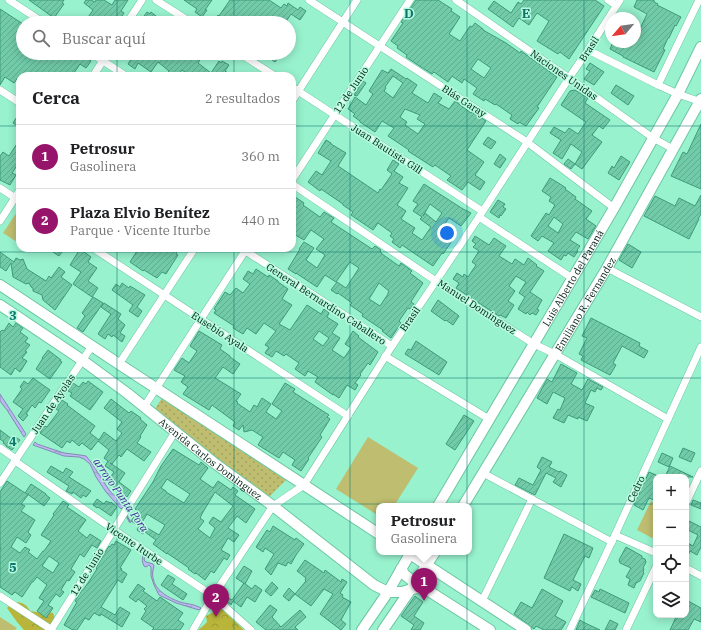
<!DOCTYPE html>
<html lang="es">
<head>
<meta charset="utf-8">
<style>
  :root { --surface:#fff; --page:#f6f6f6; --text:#202124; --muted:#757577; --line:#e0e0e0; --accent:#97146b }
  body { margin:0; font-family:"IBM Plex Serif",serif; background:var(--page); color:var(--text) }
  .controls { position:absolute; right:12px; bottom:12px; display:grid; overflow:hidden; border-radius:8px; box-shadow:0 2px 10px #0003 }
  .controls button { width:36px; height:36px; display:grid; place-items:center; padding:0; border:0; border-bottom:1px solid var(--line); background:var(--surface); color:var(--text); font:20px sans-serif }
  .compass { position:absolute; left:605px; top:12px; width:36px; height:36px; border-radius:50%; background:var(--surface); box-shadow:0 2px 10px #0003; rotate:241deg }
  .you { position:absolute; left:447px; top:233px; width:14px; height:14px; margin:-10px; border:3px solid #fff; border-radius:50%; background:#1a73e8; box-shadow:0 0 0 6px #1a73e833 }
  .badge { display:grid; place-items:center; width:26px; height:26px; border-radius:50%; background:var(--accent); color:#fff; font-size:13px; font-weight:700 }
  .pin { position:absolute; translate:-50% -33px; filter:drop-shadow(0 1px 2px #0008) }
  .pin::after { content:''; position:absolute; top:21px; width:14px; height:12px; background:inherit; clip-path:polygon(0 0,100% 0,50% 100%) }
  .popup { position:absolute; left:376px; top:503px; width:96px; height:52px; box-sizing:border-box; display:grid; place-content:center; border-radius:8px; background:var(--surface); filter:drop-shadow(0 1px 3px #0005); font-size:13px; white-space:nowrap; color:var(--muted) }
  .popup b { font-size:15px; color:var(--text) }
  .popup::after { content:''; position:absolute; left:50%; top:100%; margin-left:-8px; border:8px solid transparent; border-top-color:var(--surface) }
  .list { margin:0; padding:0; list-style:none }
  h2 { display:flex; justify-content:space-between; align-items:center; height:52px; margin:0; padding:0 16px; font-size:17px }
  h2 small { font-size:13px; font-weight:400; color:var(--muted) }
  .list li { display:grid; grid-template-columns:26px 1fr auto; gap:12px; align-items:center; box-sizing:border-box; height:64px; padding:0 16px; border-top:1px solid var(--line) }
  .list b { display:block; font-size:15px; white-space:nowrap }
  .list p { margin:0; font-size:13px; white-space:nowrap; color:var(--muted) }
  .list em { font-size:13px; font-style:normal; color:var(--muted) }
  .icon { flex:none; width:22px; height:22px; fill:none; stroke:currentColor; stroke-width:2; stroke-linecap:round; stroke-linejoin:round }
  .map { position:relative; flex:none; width:701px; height:630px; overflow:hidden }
  .search { position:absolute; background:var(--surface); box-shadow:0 2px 10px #0003; left:16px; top:16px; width:280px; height:44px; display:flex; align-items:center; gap:10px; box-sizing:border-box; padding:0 14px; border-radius:22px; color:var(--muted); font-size:15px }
  .panel { position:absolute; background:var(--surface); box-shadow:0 2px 10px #0003; left:16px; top:72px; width:280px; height:180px; border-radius:12px }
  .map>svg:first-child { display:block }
  .green { fill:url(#green-dots) }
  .forest { fill:url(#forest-crowns) }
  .pitch { fill:#bfbd6f }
  .water { fill:url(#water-ripples); stroke:#838ab0 }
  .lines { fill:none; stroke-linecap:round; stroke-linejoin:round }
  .stream { stroke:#838ab0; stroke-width:2 }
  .building { fill:url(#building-hatch); stroke:#3e9a79; fill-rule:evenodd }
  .minor-casing { stroke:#6cc6a3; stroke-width:8 }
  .secondary-casing { stroke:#6cc6a3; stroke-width:12 }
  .minor { stroke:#fff; stroke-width:7 }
  .secondary { stroke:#fff; stroke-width:10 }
  .grid { fill:none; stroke:#0f766e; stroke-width:1; stroke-opacity:0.55 }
  .labels { text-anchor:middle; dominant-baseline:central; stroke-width:3; stroke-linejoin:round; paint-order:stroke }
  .street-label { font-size:10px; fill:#011d13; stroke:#b5fbdd }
  .water-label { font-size:11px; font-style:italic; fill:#442a98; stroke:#b5fbdd }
  .grid-label { font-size:13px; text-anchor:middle; font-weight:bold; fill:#0f766e; stroke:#b5fbdd; stroke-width:3; stroke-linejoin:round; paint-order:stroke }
</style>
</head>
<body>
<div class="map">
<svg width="701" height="630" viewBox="0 0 701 630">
  <defs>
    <pattern id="green-dots" width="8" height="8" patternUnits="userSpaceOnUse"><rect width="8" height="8" fill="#bfbd6f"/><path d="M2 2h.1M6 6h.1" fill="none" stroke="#a2a25f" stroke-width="1.8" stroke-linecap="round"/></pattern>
    <pattern id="forest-crowns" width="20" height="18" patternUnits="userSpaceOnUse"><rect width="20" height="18" fill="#b9b43a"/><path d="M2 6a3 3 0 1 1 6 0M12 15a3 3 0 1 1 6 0" fill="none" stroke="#9d9a32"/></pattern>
    <pattern id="water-ripples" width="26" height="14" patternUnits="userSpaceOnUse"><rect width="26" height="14" fill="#bbb8f4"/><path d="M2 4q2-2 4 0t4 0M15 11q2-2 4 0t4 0" fill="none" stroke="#9f9ed0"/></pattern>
    <pattern id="building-hatch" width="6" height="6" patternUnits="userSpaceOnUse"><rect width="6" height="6" fill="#71cba8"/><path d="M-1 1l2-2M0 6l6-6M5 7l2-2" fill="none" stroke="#60ae90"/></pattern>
  </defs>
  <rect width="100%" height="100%" fill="#98f2ce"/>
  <!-- green -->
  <polygon class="green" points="162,398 286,480 268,498 155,409"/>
  <!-- forest -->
  <g class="forest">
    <path d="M17,602c7,1 10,3 13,9l12,2 5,-1 6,1 2,6 -4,11h-27l-7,-8 -10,-14 4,-5z"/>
    <polygon points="219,609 222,609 244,630 198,630 203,626 207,622 206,616"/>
  </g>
  <!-- pitch -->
  <g class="pitch">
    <polygon points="17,212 20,214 20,238 17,242 3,233"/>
    <polygon points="368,437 418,468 394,506 379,506 379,516 336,489"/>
    <polygon points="651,501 656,504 656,540 637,530"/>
    <polygon points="0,617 17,628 15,630 0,630"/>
  </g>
  <!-- water -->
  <g class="water">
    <polygon points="0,394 26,434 24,437 7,410 0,401"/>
    <polygon points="35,442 37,444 64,453 80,455 86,456 91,462 109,490 124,506 121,509 106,492 96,477 90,464 84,459 79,457 64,456 33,445"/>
    <path d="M143,555l2,1 -1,4 2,2 7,2 1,2c-1,4 -2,8 -1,12 2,13 16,20 27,24 7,2 14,2 21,6l-2,2 -23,-7 -17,-8 -5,-10 -3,-9v-9l-2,-2 -3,2 -2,-1c-2,-4 -2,-7 -1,-11z"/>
  </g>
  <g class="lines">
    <!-- stream -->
    <polyline class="stream" points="125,513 130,522"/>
  </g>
  <!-- building -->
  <g class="building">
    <polygon points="29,0 64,0 62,3 64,4 54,18"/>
    <polygon points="86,0 91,0 95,2 96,0 104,0 112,5 115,0 128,0 121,11 124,13 117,23 84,23 93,10 84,3"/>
    <polygon points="184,0 212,0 205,10 207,10 202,17 195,12 197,9"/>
    <polygon points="230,0 269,0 281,8 284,4 287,6 288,3 298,10 300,7 306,11 300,20 291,14 285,23 234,23 229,20 228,23 218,23 214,21 218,15 219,16"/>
    <path d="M416,0h22l14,9 -1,2 9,6 -11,17 11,7 10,-15 2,1 3,-4 8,6v1l23,13 14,10 1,-2 36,26 -20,30 2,1 -13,18 -7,-4 -1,2 -8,-5 2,-4 -16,-11 -1,1 -10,-6 -1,2 -11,-7 4,-6 -13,-9 -2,4 -10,-7 -4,6 -14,-10 -2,2 -11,-7 -15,-10 1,-2 -10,-7 1,-2 -7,-5 12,-18 -2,-1zM478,59l13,9 -7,10 -13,-9z"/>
    <polygon points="524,0 595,0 604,6 569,59 560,52 558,54 537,41 549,21 537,13 529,25 519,18 513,27 488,9 494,1 511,13 518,2 521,4"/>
    <polygon points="637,0 654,0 654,2 658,4 657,5 681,17 676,26 675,25 669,38 668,38 663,49 665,50 654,72 623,57 623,56 610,49 613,42 635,42 635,29 639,31 647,14 634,7"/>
    <polygon points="0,9 23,24 23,29 21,32 23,33 23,44 20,49 23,51 23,53 80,53 91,61 86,68 80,64 72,76 19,76 14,83 5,77 0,85"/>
    <polygon points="147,12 150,14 151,12 156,16 154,19 160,23 139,23"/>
    <polygon points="135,53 176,53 180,55 181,53 204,53 198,63 211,73 219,61 221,63 222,61 229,65 225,71 233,76 191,76 182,70 177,76 166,76 169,71 158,62 151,72 138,63 135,69 128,64"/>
    <polygon points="262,53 282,53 275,62"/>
    <polygon points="590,63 604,72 594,85 584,79 590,71 586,69"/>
    <path d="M391,69l15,10 1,-1 10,7 -5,8 16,10 6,-10 8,5 -4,5 11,6 6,-8 16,12 1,-1 14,9 -19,29 17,12 -9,13 10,7 -5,8 -12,-8 -6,8 -15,-10 4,-4 -16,-11 -2,2 -25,-16 1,-1 -21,-14 6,-8 -12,-7 -7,11 -15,-10v-1l-7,-5 2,-2 -7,-5 7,-12 11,8 7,-11 -4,-3 13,-21 6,3zM393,76l10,7 -10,15 -9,-7 2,-3 -1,-1zM405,109l15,6 -3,4 8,5 -7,10 -13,-9 2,-3 -7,-5z"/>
    <polygon points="363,81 366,83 357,96 354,95"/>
    <polygon points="616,85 634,96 628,105 611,93"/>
    <polygon points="575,90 588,98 585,103 610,120 603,129 599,126 592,135 602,142 582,169 575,164 582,152 571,144 562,159 553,153 561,140 550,133 554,127 565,133 569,128 578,134 586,122 561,105 570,91"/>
    <polygon points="20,112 20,128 13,123"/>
    <polygon points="701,124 701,189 671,176 683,152 687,154"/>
    <polygon points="488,137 496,142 491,149 483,144"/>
    <polygon points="20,139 20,161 12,173 16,175 10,185 0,180 0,156 3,152 9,156"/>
    <path d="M326,140l5,3v1l15,9 -8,13 40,27 2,-4 1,1 11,-16 -5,-4 6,-10 6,4 -5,7 9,6 -4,6 9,5 -11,17 9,6 -5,8 14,9 -3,5 10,7 9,-13 -11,-8 2,-2 -9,-6 5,-7 -5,-3 11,-17 39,25 8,4 -10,13 -12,-8 -7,10 4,2 -3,4 9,7 -9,13 -1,-1 -9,13 -31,-21 -2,3 -8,-6 2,-3 -4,-3 2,-3 -14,-10 -5,7 -22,-15 2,-3 -10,-7v-1l-22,-15 -1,2 -12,-9 8,-11 6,4 9,-14 -13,-8zM430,204l12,9 -6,9 -11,-9 -2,3z"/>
    <polygon points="500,154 506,159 500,168 494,164"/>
    <polygon points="621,156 630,162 619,180 608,173 612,166 614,168"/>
    <polygon points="568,159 575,164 571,169 564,164"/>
    <path d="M550,178l10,6 6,4 -1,1 11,8 -1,2 17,12 -6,8 10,7 -8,13 -12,-7 -6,8 10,6 -3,4 1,1 -4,6 -6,-4 -2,3 -2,-1 -3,5 -13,-9 6,-8 -12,-7 -4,5 -7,-5 15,-23 3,2 6,-10 -6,-4 2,-4 -9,-6zM554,217l9,7 -5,9 -10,-7z"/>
    <path d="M292,195l12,8 -1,2 17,12 4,-5 10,6 -3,4 41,27 3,-3 6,4 -1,1 2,3 17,12 2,-3 11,8 -2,2 13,10 -11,17 -1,2 3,2 -4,5 -2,-1 -9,13 2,2 -10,15 -9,-7 1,-1 -21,-14 1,-2 -13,-9 2,-2 -14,-10 -1,1 -6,-4 6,-8 9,6 13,-20 -9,-6 -14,20 -11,-7 -8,12 -21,-14v1l-8,-5 12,-20h-1l5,-7 10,6 -8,12 11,8 8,-13 -9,-6 8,-10 -13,-9 -7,10 -12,-7zM379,283l10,8 -1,2v1l-8,12 -11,-7z"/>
    <polygon points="701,195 701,214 698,219 699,219 689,239 644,216 655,196 675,206 679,198 695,206"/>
    <polygon points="498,200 505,204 503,207 506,209 501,216 500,215 499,218 490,212"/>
    <polygon points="475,236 489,245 494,238 506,246 499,256 512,264 515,259 524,265 528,258 537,265 536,266 544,271 530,292 542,300 537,309 539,310 536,315 532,313 530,315 527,312 526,314 518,309 525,297 519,293 526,282 516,276 509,286 515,291 508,301 514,305 506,318 500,315 499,316 456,288 459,283 453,279 457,273 463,277 464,274 468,277 476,265 472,262 479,251 473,247 476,244 472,241"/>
    <polygon points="628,244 641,252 632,268 619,260"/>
    <polygon points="47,248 65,248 59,256"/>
    <polygon points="139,248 179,248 176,254 178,255 166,274 162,272 157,278 144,270 143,271 130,262"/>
    <polygon points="80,249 91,257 88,262 97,268 88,281 98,288 92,297 73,284 81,272 70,265"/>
    <polygon points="0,252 14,262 16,258 20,260 23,259 27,269 46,281 49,276 51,278 59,267 65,272 61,277 72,285 55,310 43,300 42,295 33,291 33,288 31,287 29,283 26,284 13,277 11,263 6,271 0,267"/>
    <path d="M256,269l12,8 1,-2 9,6v1l10,7 -6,10 10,6 -13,19 11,6 17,-25 14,9 3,-5 5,4 -2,4 11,7 -6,9 8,5 -8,12 12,8 7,-10 -6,-4 8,-13 6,5 -1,1 20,15 -8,13 -2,-2 -8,11 1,1 -6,8 3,2 -3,5 -8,-5 -8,13 -6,-4v1l-18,-13 3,-5 -10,-6 -3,5 -10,-7 4,-6 -13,-9 -2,2 -8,-5 -4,6 -7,-4 4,-6 -4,-2 11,-14 -12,-8 -8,11 -9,-6 -4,6 -10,-6 1,-2 -20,-13 2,-3 -2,-1 11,-17 5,3 6,-7 7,5 7,-9 -7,-5 5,-8 5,3zM319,331l10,7 -6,8 -10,-7z"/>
    <polygon points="122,283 129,288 130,286 145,295 137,307 142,311 138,317 129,311 133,305 112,290 116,284 120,287"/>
    <polygon points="93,297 103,303 83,332 77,328 85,316 82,313"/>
    <polygon points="438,300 459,316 453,325 446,320 445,321 431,311"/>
    <polygon points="104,303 121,314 118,319 125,325 120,333 125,336 122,342 113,335 112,337 108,334 105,339 98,334 111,314 101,307"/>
    <polygon points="591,318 640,343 639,346 648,351 644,358 622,346 613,363 616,365 610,375 581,360 583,356 579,354 587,338 582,336"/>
    <polygon points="9,323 13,327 16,323 23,328 20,332 28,338 25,342 30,345 25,351 27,352 22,358 27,361 20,372 15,368 11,375 0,367 0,332 2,330 4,331"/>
    <polygon points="199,331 222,345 220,349 230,356 230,357 240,364 233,374 223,367 215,378 241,394 236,401 238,402 237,403 250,412 254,405 257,407 262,398 271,404 266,412 276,419 282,411 272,404 285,383 295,389 293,392 329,415 327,417 330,419 320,435 322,437 308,458 309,459 301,471 292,465 295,460 283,452 279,458 258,445 263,437 252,430 244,432 243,425 239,430 233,426 235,422 212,405 209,410 183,394 188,387 181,382 185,376 174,370 182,358 189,363 197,351 190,346"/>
    <polygon points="416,341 447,362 439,375 405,354 408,349 411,350"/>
    <polygon points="48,350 61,360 60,361 62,362 50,379 36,369 43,358 42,358"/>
    <polygon points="561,364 577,373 571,384 582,390 588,379 603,387 601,390 597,388 595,392 591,390 585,403 594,407 587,421 578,417 578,419 568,415 564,423 553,418 558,409 560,410 565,398 553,392 547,404 537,398 547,379 552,382"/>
    <polygon points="33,378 50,390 41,403 39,402 35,408 32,405 26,414 28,415 23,421 18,416 23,409 13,402 22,389 20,387 24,381 28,384"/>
    <polygon points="88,381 103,392 90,410 70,396 72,393 68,391 73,383 79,387 83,382 86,384"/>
    <polygon points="111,399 129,413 131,411 141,418 140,419 147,425 140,436 141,437 137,443 151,452 144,461 127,449 121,457 119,455 112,464 110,463 125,473 119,482 131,491 127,497 107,482 114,472 105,466 108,461 104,458 109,450 98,441 91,450 82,443 79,446 72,440 70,443 67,441 62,448 40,433 44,426 47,427 59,411 56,409 62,400 68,404 67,405 95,426 90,433 99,440 104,432 116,441 122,433 117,429 122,422 104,408"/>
    <polygon points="464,415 474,421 455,450 446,444"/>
    <polygon points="0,430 12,439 14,436 20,440 12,450 6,446 6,445 3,443 4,442 0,439"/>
    <polygon points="683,448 695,453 691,462 679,457"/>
    <path d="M173,449l26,16 2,-3 7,6 -8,11 13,9 5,-7 13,9 2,-3 5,4 -3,4 20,14 -9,14 -9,-7 -9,12 11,7 -5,7 -6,-4 -7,12 9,5 -3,5 -3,-2 -10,15 -3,-2 -6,9 -9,-7 -1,1 -7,-5 1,-1 -22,-15v1l-14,-10 3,-4 -11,-8 -2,2 -6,-4 2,-4 -8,-5 7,-10 -3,-2 18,-27 8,-16zM167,479l23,15 -6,9 -18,-11v-1l-5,-3zM215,492l18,14 -12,16 -8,-5 -4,6 6,5 -5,10 -12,-9 6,-8 -4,-3 3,-6zM147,514l18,11 -6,10 -18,-11z"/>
    <polygon points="662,453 673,458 669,467 658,462"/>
    <polygon points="542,457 552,462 549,467 559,472 560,471 567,475 561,487 553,482 556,478 546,473 535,495 515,485 519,478 533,485 541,470 537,467"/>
    <polygon points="51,466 63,473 66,468 73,472 69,477 91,491 86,497 83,495 81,498 73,492 72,494 66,491 69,486 47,472"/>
    <polygon points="670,466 693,477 665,477"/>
    <polygon points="649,472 656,475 656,501 649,498 643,510 634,505"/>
    <path d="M7,481l18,12 6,-9 15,10v1l4,3 -6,8 -18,-13 2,2 -7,9 4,2 -4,5 14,9 -7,12 3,3 -5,8 -9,-6 -6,10 9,6 5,-6 5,3 -2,2 9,7 6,-8h1l7,-10 -10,-6 13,-20 -1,-1 10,-13 6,4 -2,2 19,13 -8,11 9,7 3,-4 11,7 -4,7 -5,-3 -8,12 -4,-3 -9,15 4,3 -6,9 -2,-1 -6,10 3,2 -4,5 -4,-3 -8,11 5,3 -7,10 -9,-7 7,-10 -5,-3 8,-13 -10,-8 -4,5h-1l-10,15 -7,-5 -3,3 -12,-8v-37l1,-2h-1v-56zM49,556l10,7 -6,10 -11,-7z"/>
    <polygon points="97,499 104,504 106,501 111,503 111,502 117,507 111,516 98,507 97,508 93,505"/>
    <polygon points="693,500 701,503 701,509 691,505"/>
    <polygon points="689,521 701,527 701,547 697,555 690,551 686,560 686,542 693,546 698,535 686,529 686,526"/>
    <polygon points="273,526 295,540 296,538 304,544 296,555 291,564 288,562 286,566 278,563 271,575 265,569 274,554 265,548 263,552 256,547 267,530 270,532"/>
    <polygon points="564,534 593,548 589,558 585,556 573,580 581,584 578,591 572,587 570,591 544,578"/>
    <polygon points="116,541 131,550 120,568 122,569 121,570 127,574 122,583 118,580 101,607 115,615 120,607 130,613 122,627 101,614 100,616 94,613 89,620 85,618 77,630 73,630 64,625 77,602 75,601 82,590 83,590 88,583 97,569 96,568 109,546 110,547 112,544 114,545"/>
    <polygon points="626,547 642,556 642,558 645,559 646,562 643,568 644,569 643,572 644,573 640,581 636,583 634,588 628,585 630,579 626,577 631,568 620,563 619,560"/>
    <polygon points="305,560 324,573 325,570 341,582 342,579 347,582 340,593 343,595 342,597 351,602 341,620 346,624 341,630 320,614 333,594 324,589 311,606 295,594 306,581 305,580 306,578 297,571"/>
    <polygon points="244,566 252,571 245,584 236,578"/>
    <polygon points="168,575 175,579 172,584 187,594 183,600 161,585"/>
    <polygon points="272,582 278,588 271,596 265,591"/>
    <polygon points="244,583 252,589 255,585 262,590 255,602 247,597 241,607 233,601 231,605 226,601 228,598 232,600"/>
    <polygon points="138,584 145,589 143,591 157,601 160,597 183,613 178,620 184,624 180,630 152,630 154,628 141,619 146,611 144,609 147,606 138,599 136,602 129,597"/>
    <polygon points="289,588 295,594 289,601 283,596"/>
    <polygon points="542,589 563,601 555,616 566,622 561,630 544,630 536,626 534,629 514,614 521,602 532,608"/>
    <polygon points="600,589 629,603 625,613 591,597 595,590 599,592"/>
    <polygon points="415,596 423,602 414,616 424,623 420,630 411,630 414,625 401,616"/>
    <polygon points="686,600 701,608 701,622 694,619 688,630 670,630 677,615 686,615"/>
    <polygon points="270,605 277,610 272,617 281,627 300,610 306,617 295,627 298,630 266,630 256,622"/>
    <polygon points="580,620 583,622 600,630 576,630"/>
    <polygon points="610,620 618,624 615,630 605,630"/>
  </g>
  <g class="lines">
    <defs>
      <g id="minor">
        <polyline points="9,0 44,23"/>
        <polyline points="156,0 192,23"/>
        <polyline points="309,0 527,142 614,208"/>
        <polyline points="456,0 569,78 653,138 673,149"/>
        <polyline points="608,0 616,5"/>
        <polyline points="127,23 142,0"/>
        <polyline points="588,50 658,85 678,94 701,102"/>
        <polyline points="91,53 126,76"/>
        <polyline points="239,53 275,76"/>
        <polyline points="93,76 108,53"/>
        <polyline points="658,85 699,0"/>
        <polyline points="292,87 482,211"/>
        <polyline points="0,90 20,103"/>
        <polyline points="292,101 357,0"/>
        <polyline points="292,180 410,0"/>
        <polyline points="292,184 436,281 534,344 555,354 668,419"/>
        <polyline points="0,188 20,201"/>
        <polyline points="479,217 572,278"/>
        <polyline points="0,221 20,190"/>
        <polyline points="93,248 348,416"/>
        <polyline points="241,248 392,346"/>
        <polyline points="607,268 701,317"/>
        <polyline points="385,356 489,419"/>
        <polyline points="119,364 195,248"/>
        <polyline points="144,407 247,248"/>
        <polyline points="0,448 16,459"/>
        <polyline points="15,461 114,530 213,596 251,630"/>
        <polyline points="483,473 612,542"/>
        <polyline points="0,483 92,346"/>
        <polyline points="686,503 701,471"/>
        <polyline points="615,535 656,553"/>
        <polyline points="686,568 701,576"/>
        <polyline points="0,596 52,630"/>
        <polyline points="482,601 532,499"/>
        <polyline points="51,630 175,432"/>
        <polyline points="193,630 213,596 273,506 304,485 392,346 436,281 479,217 569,78 588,50 620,0"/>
        <polyline points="570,630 615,535 701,347"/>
        <polyline points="626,630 656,567"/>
      </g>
      <g id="secondary">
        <polyline points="0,285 119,364 379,534"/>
        <path id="s1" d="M0,305l82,55 45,33 86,69 60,44 101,79 14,7h14l10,-3 6,-1 8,2"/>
        <path id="s2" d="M438,506l176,-298 64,-114 23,-47"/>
        <path id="s3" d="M463,506l144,-238 94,-169"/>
        <polyline points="407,552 526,630"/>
        <polyline points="401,569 405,575 410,579 490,630"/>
        <polyline points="362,630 388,592 411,552"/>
        <polyline points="383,630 415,583 435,552"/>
      </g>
    </defs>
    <!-- minor casing -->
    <use href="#minor" class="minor-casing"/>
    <!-- secondary casing -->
    <use href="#secondary" class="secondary-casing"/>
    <!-- minor -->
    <use href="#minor" class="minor"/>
    <!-- secondary -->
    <use href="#secondary" class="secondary"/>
  </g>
  <!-- grid -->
  <path class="grid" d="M117,0v23M234,0v23M350,0v630M467,0v630M584,0v630M117,53v23M234,53v23M0,126h20M292,126h409M117,248v382M234,248v382M0,252h701M0,378h701M0,504h656M686,504h15"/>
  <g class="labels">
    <!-- street labels -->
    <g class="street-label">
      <text transform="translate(589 49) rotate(-57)">Brasil</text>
      <text transform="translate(564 75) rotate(35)">Naciones Unidas</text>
      <text transform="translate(351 90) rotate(-56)">12 de Junio</text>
      <text transform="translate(464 101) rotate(33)">Blás Garay</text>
      <text transform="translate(387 149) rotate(33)">Juan Bautista Gill</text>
      <text stroke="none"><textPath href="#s2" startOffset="265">Luis Alberto del Paraná</textPath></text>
      <text transform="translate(326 304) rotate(33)">General Bernardino Caballero</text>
      <text stroke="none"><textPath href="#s3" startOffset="236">Emiliano R. Fernandez</textPath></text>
      <text transform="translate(477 307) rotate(33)">Manuel Domínguez</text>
      <text transform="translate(410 319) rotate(-55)">Brasil</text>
      <text transform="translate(220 332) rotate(33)">Eusebio Ayala</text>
      <text transform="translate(53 404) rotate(-56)">Juan de Ayolas</text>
      <text stroke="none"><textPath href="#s1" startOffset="261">Avenida Carlos Dominguez</textPath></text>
      <text transform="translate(636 489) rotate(-65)">Cedro</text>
      <text transform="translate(134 544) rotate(34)">Vicente Iturbe</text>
      <text transform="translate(87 572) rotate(-58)">12 de Junio</text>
    </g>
    <!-- water labels -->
    <g class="water-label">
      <text transform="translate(121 495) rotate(55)">arroyo Punta Pora</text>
    </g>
  </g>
  <g class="grid-label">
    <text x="409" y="18">D</text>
    <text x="526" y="18">E</text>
    <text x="13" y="320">3</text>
    <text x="13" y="446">4</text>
    <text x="13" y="572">5</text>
  </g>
</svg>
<div class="controls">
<button>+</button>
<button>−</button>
<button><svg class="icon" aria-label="locate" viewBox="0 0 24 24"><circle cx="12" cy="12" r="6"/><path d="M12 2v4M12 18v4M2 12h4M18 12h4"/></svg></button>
<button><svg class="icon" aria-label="layers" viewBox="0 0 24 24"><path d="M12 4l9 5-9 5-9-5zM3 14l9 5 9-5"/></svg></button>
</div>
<svg class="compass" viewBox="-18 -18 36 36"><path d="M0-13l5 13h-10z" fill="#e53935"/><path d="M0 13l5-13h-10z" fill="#757577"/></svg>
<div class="you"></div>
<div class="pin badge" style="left:424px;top:601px">1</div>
<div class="popup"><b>Petrosur</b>Gasolinera</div>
<div class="pin badge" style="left:216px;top:617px">2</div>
<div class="search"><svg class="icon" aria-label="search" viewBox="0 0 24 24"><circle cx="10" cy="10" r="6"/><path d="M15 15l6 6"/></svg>Buscar aquí</div>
<section class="panel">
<h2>Cerca<small>2 resultados</small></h2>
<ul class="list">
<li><span class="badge">1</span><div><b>Petrosur</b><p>Gasolinera</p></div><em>360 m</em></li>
<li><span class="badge">2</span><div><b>Plaza Elvio Benítez</b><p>Parque · Vicente Iturbe</p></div><em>440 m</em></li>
</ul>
</section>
</div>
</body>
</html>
